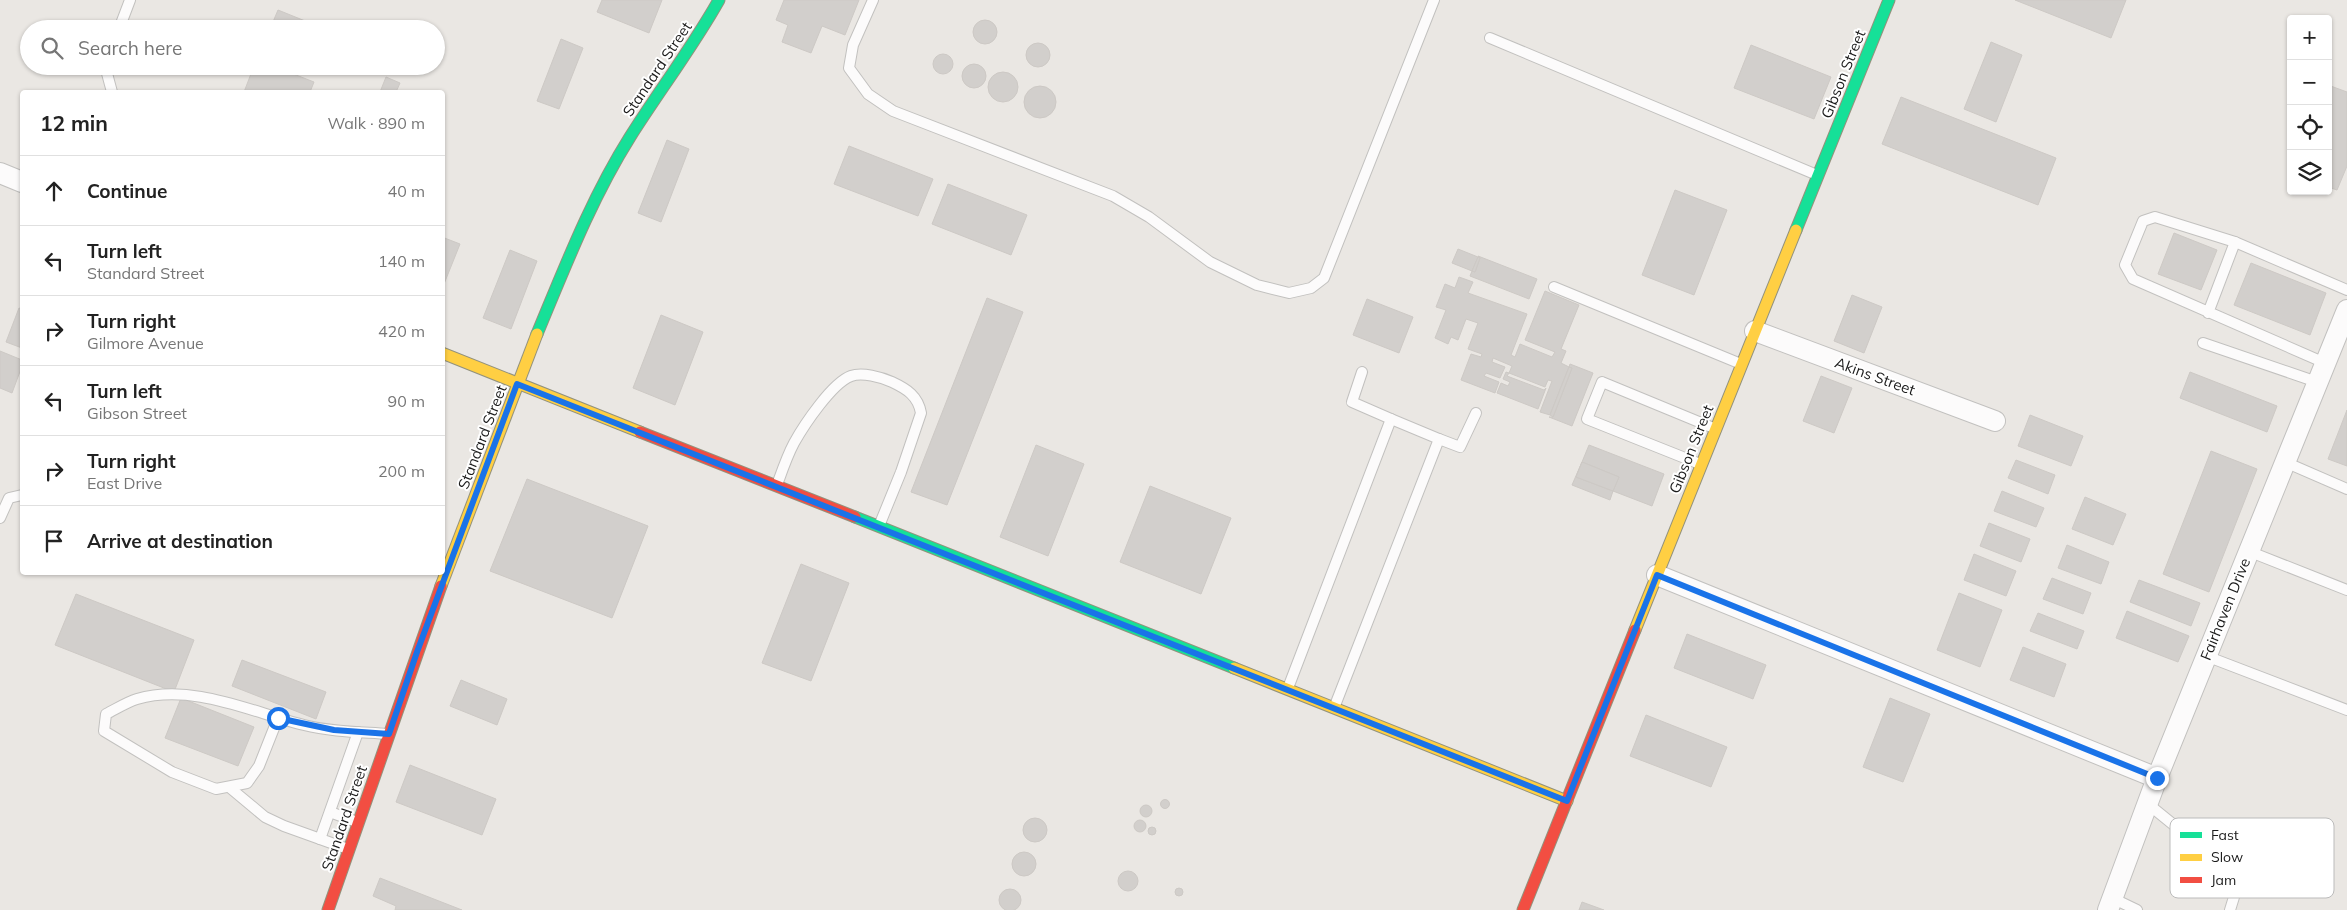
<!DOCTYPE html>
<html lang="en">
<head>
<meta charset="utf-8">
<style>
  :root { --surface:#fff; --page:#f6f6f6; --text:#222; --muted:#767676; --line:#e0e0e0 }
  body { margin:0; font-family:Mulish,sans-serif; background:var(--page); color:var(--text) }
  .controls { position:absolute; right:15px; top:15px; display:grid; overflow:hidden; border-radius:5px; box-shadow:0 1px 4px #0004 }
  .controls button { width:45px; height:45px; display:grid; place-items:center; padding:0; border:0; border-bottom:1px solid var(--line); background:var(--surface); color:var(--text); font:25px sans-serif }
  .stop { position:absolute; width:15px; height:15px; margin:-11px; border:4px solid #1a73e8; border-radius:50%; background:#fff }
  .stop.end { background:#1a73e8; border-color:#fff; box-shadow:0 1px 5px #0008 }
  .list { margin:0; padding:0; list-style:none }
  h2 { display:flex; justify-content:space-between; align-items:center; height:65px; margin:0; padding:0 20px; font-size:21px }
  h2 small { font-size:16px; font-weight:400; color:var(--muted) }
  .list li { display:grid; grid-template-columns:32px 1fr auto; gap:15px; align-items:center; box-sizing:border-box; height:70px; padding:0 20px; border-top:1px solid var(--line) }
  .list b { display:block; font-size:19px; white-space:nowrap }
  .list p { margin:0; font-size:16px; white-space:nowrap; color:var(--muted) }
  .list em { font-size:16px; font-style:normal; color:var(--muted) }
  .icon { flex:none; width:28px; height:28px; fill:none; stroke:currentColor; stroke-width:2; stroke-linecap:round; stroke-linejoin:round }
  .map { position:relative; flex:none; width:2347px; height:910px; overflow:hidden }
  .search { position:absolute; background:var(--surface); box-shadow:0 1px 4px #0004; left:20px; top:20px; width:425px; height:55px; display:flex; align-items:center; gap:12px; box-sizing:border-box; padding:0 18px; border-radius:28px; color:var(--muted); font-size:19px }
  .panel { position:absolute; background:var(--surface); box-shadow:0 1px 4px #0004; left:20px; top:90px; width:425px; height:485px; border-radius:5px }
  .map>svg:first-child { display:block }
  .building { fill:#d2cfcc; stroke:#cdc9c5 }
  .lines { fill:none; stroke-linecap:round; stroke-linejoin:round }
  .lane-casing { stroke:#c2c1bf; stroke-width:12 }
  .street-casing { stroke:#c2c1bf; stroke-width:22 }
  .fast-casing { stroke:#93927c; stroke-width:13 }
  .slow-casing { stroke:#93927c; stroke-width:13 }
  .jam-casing { stroke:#93927c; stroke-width:13 }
  .lane { stroke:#fcfbfb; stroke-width:10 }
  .street { stroke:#fcfbfb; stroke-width:20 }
  .fast { stroke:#16e098; stroke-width:11 }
  .slow { stroke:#ffcf43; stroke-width:11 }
  .jam { stroke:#f24e42; stroke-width:11 }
  .route { stroke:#1a73e8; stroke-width:6 }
  .labels { text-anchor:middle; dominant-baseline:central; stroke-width:4; stroke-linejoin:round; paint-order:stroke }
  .street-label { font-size:15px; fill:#1b1b1b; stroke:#fff }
  .key { fill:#fff; stroke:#bbb; stroke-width:1 }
  .key-label { font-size:14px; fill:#1b1b1b }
</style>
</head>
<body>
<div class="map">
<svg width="2347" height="910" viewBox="0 0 2347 910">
  <rect width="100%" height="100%" fill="#eae7e3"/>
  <!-- building -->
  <g class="building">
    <polygon points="602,0 662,0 649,33 597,12"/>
    <polygon points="784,0 859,0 845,35 822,26 811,53 782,42 788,25 776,20"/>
    <polygon points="2015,0 2126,0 2111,38"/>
    <polygon points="278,10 325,29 270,29"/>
    <circle cx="985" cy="32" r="12"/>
    <polygon points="561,39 583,48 559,109 537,101"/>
    <polygon points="1991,42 2022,55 1996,122 1964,109"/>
    <circle cx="1038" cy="55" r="12"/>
    <polygon points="1751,45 1831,77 1814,119 1734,88"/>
    <circle cx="943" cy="64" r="10"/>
    <circle cx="974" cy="76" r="12"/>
    <polygon points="254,66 273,66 314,82 310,92 244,92"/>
    <polygon points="303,66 321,66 318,73"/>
    <circle cx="1003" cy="87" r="15"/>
    <polygon points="386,77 400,83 396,92 380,92"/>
    <polygon points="2328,85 2347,92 2347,166 2337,190 2328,187"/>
    <circle cx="1040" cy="102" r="16"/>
    <polygon points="1901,97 2056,158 2038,205 1882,144"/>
    <polygon points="667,140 689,149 661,222 638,213"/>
    <polygon points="849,146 933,179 918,216 834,184"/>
    <polygon points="948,184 1027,215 1011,255 932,224"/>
    <polygon points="1675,190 1727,210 1694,295 1642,275"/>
    <polygon points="2174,233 2217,250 2201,290 2158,274"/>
    <polygon points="442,237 460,244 442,289"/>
    <polygon points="1458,249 1478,257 1472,271 1452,263"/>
    <polygon points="510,250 537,261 511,329 483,318"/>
    <polygon points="1478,256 1537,279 1529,299 1470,276 1472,271 1475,272 1480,258"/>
    <polygon points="1478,257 1480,258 1475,272 1472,271"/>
    <polygon points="2251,263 2326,293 2310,335 2234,305"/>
    <polygon points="1459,277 1473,282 1468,293 1527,314 1511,355 1515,357 1520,344 1552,357 1555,352 1525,340 1545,291 1579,305 1561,349 1566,351 1561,363 1569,367 1550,415 1540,412 1552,381 1548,380 1545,387 1509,373 1512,366 1493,358 1492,362 1505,367 1500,378 1486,373 1484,376 1499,382 1495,393 1461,380 1471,354 1481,357 1482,354 1468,349 1478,323 1466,319 1458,340 1451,337 1448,344 1435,338 1446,310 1436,307 1445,284 1455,288"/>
    <polygon points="1852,295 1882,307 1864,353 1834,341"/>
    <polygon points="987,298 1023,312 947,505 911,492"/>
    <polygon points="1367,299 1413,317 1399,353 1353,335"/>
    <polygon points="19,308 22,309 22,348 6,342"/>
    <polygon points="661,315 703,332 675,405 633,388"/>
    <polygon points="0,351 22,360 22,366 12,393 0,388"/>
    <polygon points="1570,364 1593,373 1572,426 1549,417 1553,417 1572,368 1569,367"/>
    <polygon points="1569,367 1572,368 1553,417 1550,415"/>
    <polygon points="1506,372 1509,373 1507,376 1544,390 1546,388 1538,409 1497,393 1501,383 1508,386 1510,382 1503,379"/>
    <polygon points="2190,372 2277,406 2267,432 2180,398"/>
    <polygon points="1821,376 1852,388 1834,433 1803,421"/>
    <polygon points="2347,410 2347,466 2328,459"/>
    <polygon points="2030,415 2083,436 2071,466 2018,446"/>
    <polygon points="1036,445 1084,464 1048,556 1000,537"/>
    <polygon points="1589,445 1664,474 1652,506 1613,491 1619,477 1582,462"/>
    <polygon points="2211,451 2257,469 2209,592 2163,574"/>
    <polygon points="2016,460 2055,475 2048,494 2008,478"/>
    <polygon points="1582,462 1576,477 1613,491 1610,500 1572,485"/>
    <polygon points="1582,462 1619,477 1613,491 1576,477"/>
    <polygon points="527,479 648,526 612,618 490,571"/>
    <polygon points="1150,486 1231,518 1201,594 1120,562"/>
    <polygon points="2002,491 2044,508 2036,527 1994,511"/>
    <polygon points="2085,497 2126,514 2113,545 2072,529"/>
    <polygon points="1989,523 2030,539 2021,562 1980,546"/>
    <polygon points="2067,545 2109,562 2101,584 2058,568"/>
    <polygon points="1974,554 2016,571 2006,596 1964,580"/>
    <polygon points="801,564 849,583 811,681 762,663"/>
    <polygon points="2052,578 2091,593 2083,614 2043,599"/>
    <polygon points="2139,580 2200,603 2191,626 2130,602"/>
    <polygon points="1959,593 2002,610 1980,667 1937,650"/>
    <polygon points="76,594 194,640 174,692 55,645"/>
    <polygon points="2127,611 2189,636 2178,662 2116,638"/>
    <polygon points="2038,613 2084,631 2077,649 2030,631"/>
    <polygon points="1687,634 1766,665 1753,699 1674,668"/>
    <polygon points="2023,647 2066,664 2054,697 2010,680"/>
    <polygon points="242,660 326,692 316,719 232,686"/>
    <polygon points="461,680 507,699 497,725 450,706"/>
    <polygon points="181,698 254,727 238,766 165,738"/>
    <polygon points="1890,698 1930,714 1903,782 1863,767"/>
    <polygon points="1646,715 1727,747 1711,787 1630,756"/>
    <polygon points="410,765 496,799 482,835 396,802"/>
    <circle cx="1165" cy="804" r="4.5"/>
    <circle cx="1146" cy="811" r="6"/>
    <circle cx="1035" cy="830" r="12"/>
    <circle cx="1140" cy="826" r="6"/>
    <circle cx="1152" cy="831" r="4"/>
    <circle cx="1024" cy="864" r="12"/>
    <circle cx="1128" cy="881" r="10"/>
    <polygon points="380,878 462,910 395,910 396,906 373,896"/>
    <circle cx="1179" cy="892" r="4"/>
    <circle cx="1010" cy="900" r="11"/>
    <polygon points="1582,902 1604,910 1579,910"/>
  </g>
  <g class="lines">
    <defs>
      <g id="lane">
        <polyline points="873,0 853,45 849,68 868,94 893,111 1113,196 1149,217 1210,262 1257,285 1289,293 1311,288 1324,278 1434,0"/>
        <polyline points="119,29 130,0"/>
        <polyline points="1490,38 1817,175"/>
        <polyline points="105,66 112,92"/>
        <polyline points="2235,242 2347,290"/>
        <polyline points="1554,287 1741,364"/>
        <polyline points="2208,313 2235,242 2155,217 2143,221 2125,265 2133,279 2325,363"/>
        <polyline points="2203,343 2317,382"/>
        <polyline points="1362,372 1352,402 1391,419"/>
        <polyline points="1439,439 1460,447 1476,413"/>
        <polyline points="2285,462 2347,489"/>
        <polyline points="1700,464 1587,419 1602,382 1716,429"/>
        <path d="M777,485c5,-14 10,-29 17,-42 10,-18 38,-60 57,-67 11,-4 30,1 41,6 15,7 26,14 29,31l-20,59 -22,54"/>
        <polyline points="0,518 9,498 22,495"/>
        <polyline points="2248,551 2347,590"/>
        <polyline points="2206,656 2347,710"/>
        <polyline points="1288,688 1391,419 1439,439 1334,708"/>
        <path d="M278,718l-19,48 -12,17 -31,6 -44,-17 -68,-41 2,-17c10,-5 21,-12 31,-15 56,-16 114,13 167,26 28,7 56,7 84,9"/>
        <polyline points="229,787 265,817 284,826 348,849"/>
        <polyline points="2148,804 2196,843 2222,868 2234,897 2230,910"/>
        <polyline points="330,812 357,822"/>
        <polyline points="320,839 358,732"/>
        <polyline points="2112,898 2137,910"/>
      </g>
      <g id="street">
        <polyline points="0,173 22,182"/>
        <polyline points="1755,331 1995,421"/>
        <polyline points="1657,575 2157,778"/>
        <polyline points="2108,910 2157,778 2347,310"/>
      </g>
      <g id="fast">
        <polyline points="1796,230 1889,0"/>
        <path d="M537,334c28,-67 54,-135 93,-197 29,-46 62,-89 89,-137"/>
        <polyline points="855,517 1234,668"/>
      </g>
      <g id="slow">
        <polyline points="442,353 640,432"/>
        <polyline points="441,586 537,334"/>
        <polyline points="1635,630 1796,230"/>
        <polyline points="1234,668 1567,801"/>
      </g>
      <g id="jam">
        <polyline points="640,432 855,517"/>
        <polyline points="328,910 441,586"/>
        <polyline points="1523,910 1635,630"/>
      </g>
    </defs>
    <!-- lane casing -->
    <use href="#lane" class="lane-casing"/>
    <!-- street casing -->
    <use href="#street" class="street-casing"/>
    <!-- fast casing -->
    <use href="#fast" class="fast-casing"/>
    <!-- slow casing -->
    <use href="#slow" class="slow-casing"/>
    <!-- jam casing -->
    <use href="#jam" class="jam-casing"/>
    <!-- lane -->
    <use href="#lane" class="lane"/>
    <!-- street -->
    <use href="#street" class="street"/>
    <!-- fast -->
    <use href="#fast" class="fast"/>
    <!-- slow -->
    <use href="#slow" class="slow"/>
    <!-- jam -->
    <use href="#jam" class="jam"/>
  </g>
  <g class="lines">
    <!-- route -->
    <polyline class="route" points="278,718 334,730 389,734 417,652 517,384 1567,801 1657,575 2157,778"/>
  </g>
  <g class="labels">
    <!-- street labels -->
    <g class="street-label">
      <text transform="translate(657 69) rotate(-56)">Standard Street</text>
      <text transform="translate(1843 74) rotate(-68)">Gibson Street</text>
      <text transform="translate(1875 376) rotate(20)">Akins Street</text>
      <text transform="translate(482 437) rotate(-69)">Standard Street</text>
      <text transform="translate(1691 449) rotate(-68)">Gibson Street</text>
      <text transform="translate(2225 609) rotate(-68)">Fairhaven Drive</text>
      <text transform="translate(344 818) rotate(-71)">Standard Street</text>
    </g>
  </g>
  <!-- legend -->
  <rect x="2170" y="818" width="164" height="80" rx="8" class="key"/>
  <rect x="2180" y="832" width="22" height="6" fill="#16e098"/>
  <rect x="2180" y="854" width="22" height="7" fill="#ffcf43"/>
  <rect x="2180" y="877" width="22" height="6" fill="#f24e42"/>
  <g class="key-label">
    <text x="2211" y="840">Fast</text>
    <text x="2211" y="862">Slow</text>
    <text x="2211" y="885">Jam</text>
  </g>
</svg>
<div class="controls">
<button>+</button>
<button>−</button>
<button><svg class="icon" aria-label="locate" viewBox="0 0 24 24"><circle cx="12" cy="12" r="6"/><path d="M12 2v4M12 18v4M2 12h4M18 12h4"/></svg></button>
<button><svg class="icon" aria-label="layers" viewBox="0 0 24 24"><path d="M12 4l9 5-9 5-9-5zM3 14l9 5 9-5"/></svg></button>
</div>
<div class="stop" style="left:278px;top:718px"></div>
<div class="stop end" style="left:2157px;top:778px"></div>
<div class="search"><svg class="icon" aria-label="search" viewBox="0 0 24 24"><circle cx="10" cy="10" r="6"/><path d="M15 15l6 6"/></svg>Search here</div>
<section class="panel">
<h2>12 min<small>Walk · 890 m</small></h2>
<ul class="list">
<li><svg class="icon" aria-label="ahead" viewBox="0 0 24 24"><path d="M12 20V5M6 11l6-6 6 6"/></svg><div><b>Continue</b></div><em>40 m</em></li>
<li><svg class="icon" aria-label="left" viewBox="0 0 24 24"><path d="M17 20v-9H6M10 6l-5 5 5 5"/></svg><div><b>Turn left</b><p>Standard Street</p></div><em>140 m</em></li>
<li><svg class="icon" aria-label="right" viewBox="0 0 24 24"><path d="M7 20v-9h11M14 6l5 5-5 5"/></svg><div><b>Turn right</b><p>Gilmore Avenue</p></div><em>420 m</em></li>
<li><svg class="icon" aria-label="left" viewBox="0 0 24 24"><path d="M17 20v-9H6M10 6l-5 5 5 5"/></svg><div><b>Turn left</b><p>Gibson Street</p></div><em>90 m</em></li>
<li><svg class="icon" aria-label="right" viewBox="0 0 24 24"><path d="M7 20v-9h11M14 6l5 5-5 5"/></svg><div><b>Turn right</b><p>East Drive</p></div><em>200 m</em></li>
<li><svg class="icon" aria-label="arrive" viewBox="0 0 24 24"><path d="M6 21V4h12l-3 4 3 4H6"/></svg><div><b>Arrive at destination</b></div></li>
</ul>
</section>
</div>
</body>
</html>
